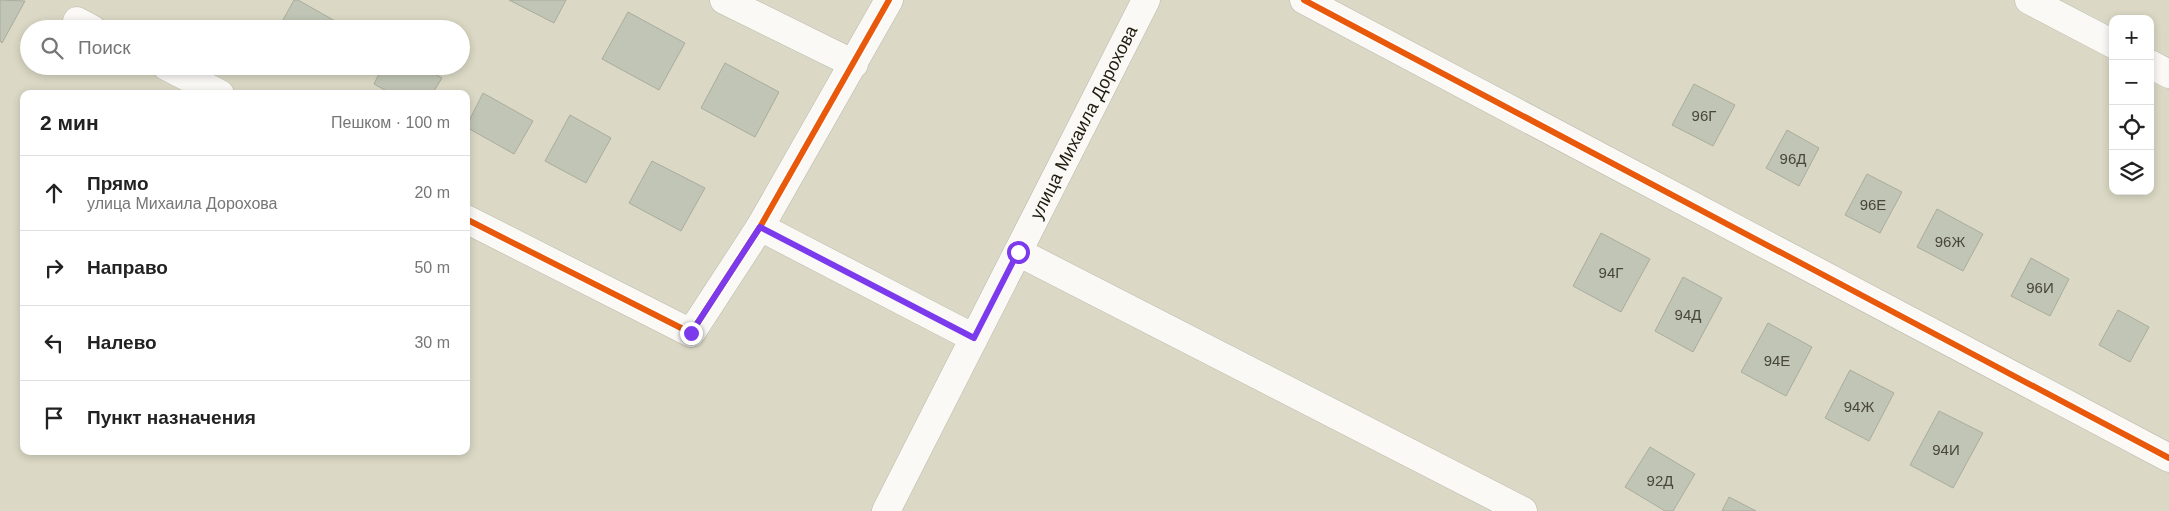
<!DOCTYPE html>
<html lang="ru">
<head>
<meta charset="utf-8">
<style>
  :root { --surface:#fff; --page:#f2f2f2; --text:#222; --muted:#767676; --line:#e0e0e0 }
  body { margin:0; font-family:Arial,sans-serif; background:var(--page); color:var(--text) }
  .controls { position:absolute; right:15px; top:15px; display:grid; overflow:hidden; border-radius:10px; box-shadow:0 2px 8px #0003 }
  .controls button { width:45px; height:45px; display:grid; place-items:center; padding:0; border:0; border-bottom:1px solid var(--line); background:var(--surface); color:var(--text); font:25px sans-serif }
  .stop { position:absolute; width:15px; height:15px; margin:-11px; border:4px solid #7c3aed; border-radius:50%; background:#fff }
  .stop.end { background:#7c3aed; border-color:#fff; box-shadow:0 1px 5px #0008 }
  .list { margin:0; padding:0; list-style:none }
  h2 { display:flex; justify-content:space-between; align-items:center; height:65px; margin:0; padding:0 20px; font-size:21px }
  h2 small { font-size:16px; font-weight:400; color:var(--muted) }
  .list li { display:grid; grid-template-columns:32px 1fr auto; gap:15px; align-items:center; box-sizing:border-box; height:75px; padding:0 20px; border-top:1px solid var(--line) }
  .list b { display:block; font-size:19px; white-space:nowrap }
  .list p { margin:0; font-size:16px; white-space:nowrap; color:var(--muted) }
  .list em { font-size:16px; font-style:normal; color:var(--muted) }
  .icon { flex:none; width:28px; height:28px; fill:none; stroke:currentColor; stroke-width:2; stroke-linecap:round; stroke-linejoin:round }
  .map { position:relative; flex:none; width:2169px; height:511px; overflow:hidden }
  .search { position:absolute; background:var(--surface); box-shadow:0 2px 8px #0003; left:20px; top:20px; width:450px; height:55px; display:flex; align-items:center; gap:12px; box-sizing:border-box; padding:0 18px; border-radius:28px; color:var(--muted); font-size:19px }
  .panel { position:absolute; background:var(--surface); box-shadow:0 2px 8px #0003; left:20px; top:90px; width:450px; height:365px; border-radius:10px }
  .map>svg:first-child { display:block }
  .building { fill:#c1c5b5; stroke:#aaac9d }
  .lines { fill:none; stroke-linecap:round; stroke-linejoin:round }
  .minor-casing { stroke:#bab8a9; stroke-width:29 }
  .minor { stroke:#faf9f6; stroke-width:28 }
  .cycleway-casing { stroke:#fff; stroke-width:9 }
  .cycleway { stroke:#e8590c; stroke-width:6 }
  .route { stroke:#7c3aed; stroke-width:6 }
  .labels { text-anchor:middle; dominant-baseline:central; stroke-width:4.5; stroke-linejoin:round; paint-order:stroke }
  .number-label { font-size:15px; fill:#484738 }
  .street-label { font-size:18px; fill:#1e1c0e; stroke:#fff }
</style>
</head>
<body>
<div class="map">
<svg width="2169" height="511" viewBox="0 0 2169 511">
  <rect width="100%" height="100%" fill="#dbd9c5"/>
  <!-- building -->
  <g class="building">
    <polygon points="0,0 25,1 2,43 0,41"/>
    <polygon points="294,0 298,0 344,26 343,29 278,29"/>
    <polygon points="509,0 566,0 554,23"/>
    <polygon points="628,12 685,43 659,90 602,59"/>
    <polygon points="725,63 779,92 755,137 701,108"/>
    <polygon points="383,66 421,66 442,78 432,94 392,94 374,84"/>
    <polygon points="1694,84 1735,105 1713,146 1672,125"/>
    <polygon points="483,93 533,121 514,154 466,127"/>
    <polygon points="570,115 611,138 586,183 545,161"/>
    <polygon points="1787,130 1819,148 1799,186 1766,168"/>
    <polygon points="652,161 705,188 681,231 629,203"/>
    <polygon points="1867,174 1902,192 1880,233 1845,215"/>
    <polygon points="1937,209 1983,234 1963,271 1917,247"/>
    <polygon points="1601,233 1650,259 1621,312 1573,286"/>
    <polygon points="2031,258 2069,279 2050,316 2011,296"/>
    <polygon points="1683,277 1722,298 1693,352 1655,331"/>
    <polygon points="2118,310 2149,327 2130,362 2099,345"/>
    <polygon points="1768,323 1812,347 1786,396 1741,372"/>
    <polygon points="1850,370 1894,393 1869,441 1825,418"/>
    <polygon points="1939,411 1983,433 1953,488 1910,465"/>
    <polygon points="1650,447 1695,474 1673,511 1665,511 1625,487"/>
    <polygon points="1729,497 1756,511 1722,511"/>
  </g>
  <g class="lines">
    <defs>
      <g id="minor">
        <polyline points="724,0 854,64"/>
        <polyline points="1304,0 2169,458"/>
        <polyline points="2029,0 2113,44"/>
        <polyline points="77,21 92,29"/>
        <polyline points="2150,64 2169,74"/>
        <polyline points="166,66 220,94"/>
        <polyline points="466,219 691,333 760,227 889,0"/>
        <polyline points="760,227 974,338"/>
        <polyline points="1018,252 1523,511"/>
        <path id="s1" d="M886,511l260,-511"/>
      </g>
    </defs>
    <!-- minor casing -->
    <use href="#minor" class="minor-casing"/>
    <!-- minor -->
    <use href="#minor" class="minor"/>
    <defs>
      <g id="cycleway">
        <polyline points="1304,0 2169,458"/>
        <polyline points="466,219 691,333 760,227 889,0"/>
      </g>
    </defs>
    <!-- cycleway casing -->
    <use href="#cycleway" class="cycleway-casing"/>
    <!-- cycleway -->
    <use href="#cycleway" class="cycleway"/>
  </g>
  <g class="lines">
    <!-- route -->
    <polyline class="route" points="691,333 760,227 974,338 1018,252"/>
  </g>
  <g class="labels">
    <!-- number labels -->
    <g class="number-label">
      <text x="1704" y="115">96Г</text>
      <text x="1793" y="158">96Д</text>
      <text x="1873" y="204">96Е</text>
      <text x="1950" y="241">96Ж</text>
      <text x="1611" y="272">94Г</text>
      <text x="2040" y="287">96И</text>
      <text x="1688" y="314">94Д</text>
      <text x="1777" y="360">94Е</text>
      <text x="1859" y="406">94Ж</text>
      <text x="1946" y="449">94И</text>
      <text x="1660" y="480">92Д</text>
    </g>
    <!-- street labels -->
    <g class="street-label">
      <text stroke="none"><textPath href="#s1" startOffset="436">улица Михаила Дорохова</textPath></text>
    </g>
  </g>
</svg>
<div class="controls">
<button>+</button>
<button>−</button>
<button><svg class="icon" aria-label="locate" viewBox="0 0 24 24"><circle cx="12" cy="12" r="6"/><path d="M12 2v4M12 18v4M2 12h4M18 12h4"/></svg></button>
<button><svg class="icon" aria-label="layers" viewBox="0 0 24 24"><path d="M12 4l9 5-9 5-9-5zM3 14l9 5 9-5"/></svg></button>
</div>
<div class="stop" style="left:1018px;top:252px"></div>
<div class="stop end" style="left:691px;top:333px"></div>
<div class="search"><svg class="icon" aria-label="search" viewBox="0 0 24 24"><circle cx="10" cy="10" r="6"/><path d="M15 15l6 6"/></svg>Поиск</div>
<section class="panel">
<h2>2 мин<small>Пешком · 100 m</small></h2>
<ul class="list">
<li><svg class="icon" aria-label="ahead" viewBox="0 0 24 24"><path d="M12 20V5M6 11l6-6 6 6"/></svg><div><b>Прямо</b><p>улица Михаила Дорохова</p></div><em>20 m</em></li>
<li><svg class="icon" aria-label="right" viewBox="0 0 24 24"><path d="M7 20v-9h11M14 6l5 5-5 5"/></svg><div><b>Направо</b></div><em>50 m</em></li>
<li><svg class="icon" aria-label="left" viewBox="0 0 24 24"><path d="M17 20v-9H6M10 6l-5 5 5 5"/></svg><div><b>Налево</b></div><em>30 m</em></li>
<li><svg class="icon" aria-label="arrive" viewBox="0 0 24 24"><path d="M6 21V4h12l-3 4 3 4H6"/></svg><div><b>Пункт назначения</b></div></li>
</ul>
</section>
</div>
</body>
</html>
